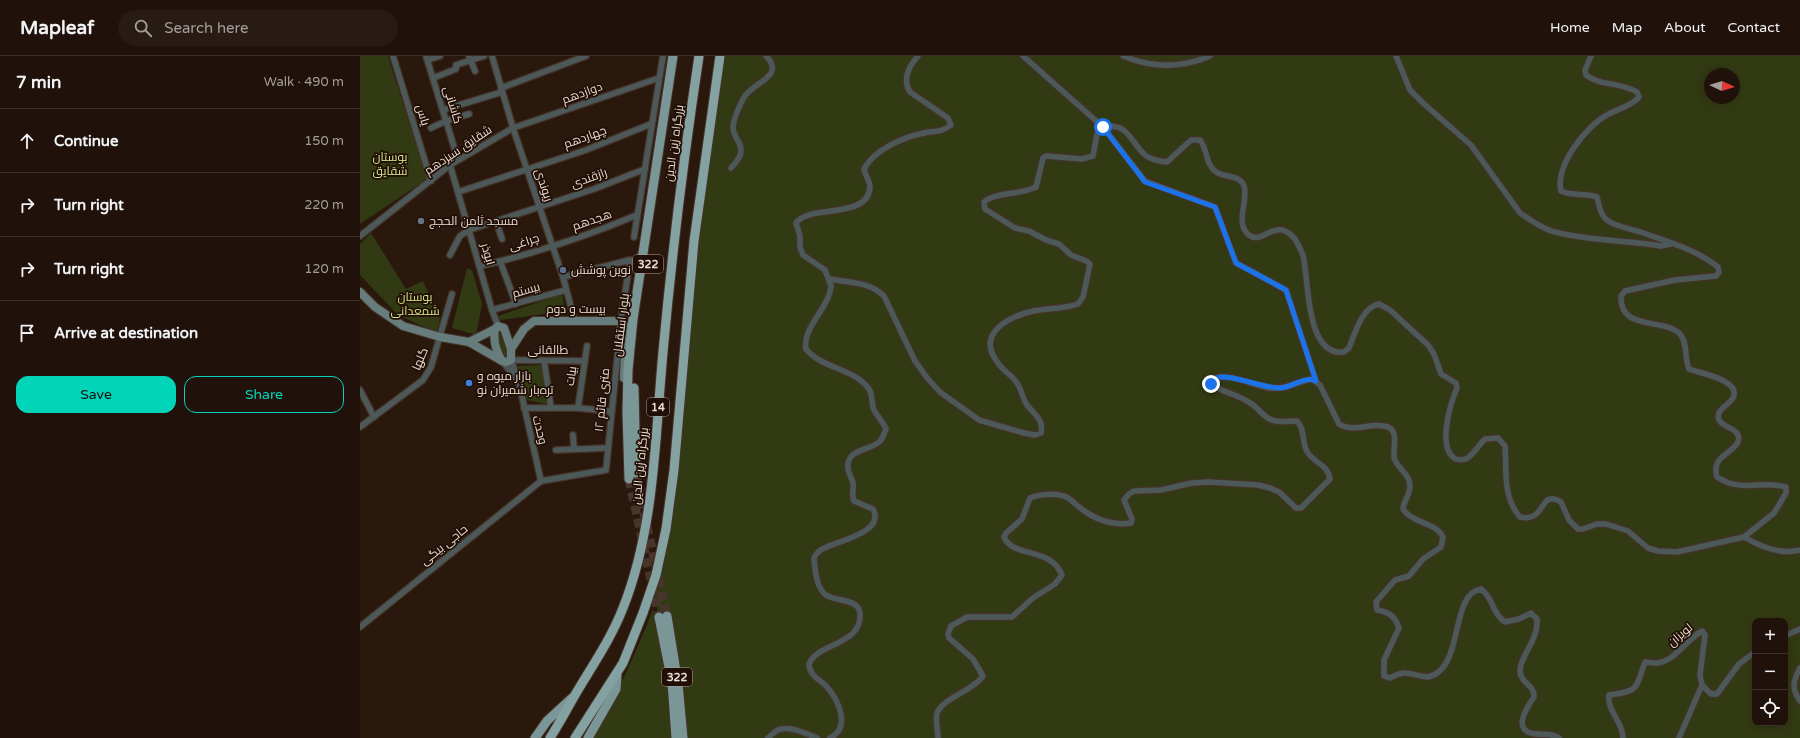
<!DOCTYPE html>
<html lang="en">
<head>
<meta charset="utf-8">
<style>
  :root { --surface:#20120a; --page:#281b13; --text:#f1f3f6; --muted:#a29e9c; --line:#3d322b; --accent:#00d5b7 }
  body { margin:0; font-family:"Varela Round",Cairo,sans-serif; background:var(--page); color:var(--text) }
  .controls { position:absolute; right:12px; bottom:12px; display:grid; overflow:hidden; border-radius:8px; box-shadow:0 2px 10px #0003 }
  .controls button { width:36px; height:36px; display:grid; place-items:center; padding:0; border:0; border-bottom:1px solid var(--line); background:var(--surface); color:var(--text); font:20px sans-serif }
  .compass { position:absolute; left:1344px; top:12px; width:36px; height:36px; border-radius:50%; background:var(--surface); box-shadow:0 2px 10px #0003; rotate:94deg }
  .stop { position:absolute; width:12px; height:12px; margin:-9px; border:3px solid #1a73e8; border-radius:50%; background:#fff }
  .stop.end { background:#1a73e8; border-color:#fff; box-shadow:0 1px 4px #0008 }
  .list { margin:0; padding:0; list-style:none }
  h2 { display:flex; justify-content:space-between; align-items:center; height:52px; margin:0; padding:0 16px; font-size:17px }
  h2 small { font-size:13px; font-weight:400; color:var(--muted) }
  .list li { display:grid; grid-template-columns:26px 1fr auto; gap:12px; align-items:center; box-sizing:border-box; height:64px; padding:0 16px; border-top:1px solid var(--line) }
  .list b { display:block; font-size:15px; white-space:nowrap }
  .list em { font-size:13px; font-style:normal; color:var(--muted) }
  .actions { display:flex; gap:8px; padding:12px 16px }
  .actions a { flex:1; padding:9px 0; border:1px solid var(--accent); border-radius:12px; text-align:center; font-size:14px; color:var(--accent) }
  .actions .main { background:var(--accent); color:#111 }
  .icon { flex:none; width:22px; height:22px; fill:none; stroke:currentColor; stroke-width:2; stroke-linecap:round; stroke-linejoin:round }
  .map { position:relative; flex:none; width:1440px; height:682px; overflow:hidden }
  header { display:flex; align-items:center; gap:24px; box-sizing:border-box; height:56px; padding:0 20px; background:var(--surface); border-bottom:1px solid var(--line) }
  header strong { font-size:19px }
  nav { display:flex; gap:22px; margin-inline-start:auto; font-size:14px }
  .search { width:280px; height:36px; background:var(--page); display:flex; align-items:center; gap:10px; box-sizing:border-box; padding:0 14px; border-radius:22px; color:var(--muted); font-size:15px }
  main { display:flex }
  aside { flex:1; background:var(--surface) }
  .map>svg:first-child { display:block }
  .green { fill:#323a13; fill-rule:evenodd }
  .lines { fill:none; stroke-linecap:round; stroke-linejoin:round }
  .primary-tunnel { stroke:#47352b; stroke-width:9; stroke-dasharray:9 4.5; stroke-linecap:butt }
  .minor-casing { stroke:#453329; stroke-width:8 }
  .secondary-casing { stroke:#453329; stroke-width:10 }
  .primary-casing { stroke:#453329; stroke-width:11 }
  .trunk-casing { stroke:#453329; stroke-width:11 }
  .minor { stroke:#4d5959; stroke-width:5.5 }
  .secondary { stroke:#677c7c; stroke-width:8 }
  .primary { stroke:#7b9696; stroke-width:9 }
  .trunk { stroke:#84a2a2; stroke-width:9 }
  .route { stroke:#1a73e8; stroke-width:5 }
  .worship-dot { fill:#6b7280; stroke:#210f05; stroke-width:1.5 }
  .service-dot { fill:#5c6f8a; stroke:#210f05; stroke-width:1.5 }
  .shop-dot { fill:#3f7fe0; stroke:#210f05; stroke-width:1.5 }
  .labels { text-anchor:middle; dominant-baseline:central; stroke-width:3.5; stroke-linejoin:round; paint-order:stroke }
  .shield { fill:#210f05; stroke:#ad9e96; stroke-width:1 }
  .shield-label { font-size:11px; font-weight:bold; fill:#e9dcd4 }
  .street-label { font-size:12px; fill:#e9dcd4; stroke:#210f05 }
  .park-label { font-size:12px; fill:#d2e78a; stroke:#210f05 }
  .poi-label { font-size:12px; fill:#e9dcd4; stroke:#210f05; text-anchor:start }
</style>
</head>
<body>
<header>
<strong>Mapleaf</strong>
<div class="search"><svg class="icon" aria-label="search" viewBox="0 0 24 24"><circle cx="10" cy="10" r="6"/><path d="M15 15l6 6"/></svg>Search here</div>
<nav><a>Home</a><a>Map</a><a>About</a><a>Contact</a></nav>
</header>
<main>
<aside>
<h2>7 min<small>Walk · 490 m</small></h2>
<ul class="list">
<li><svg class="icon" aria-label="ahead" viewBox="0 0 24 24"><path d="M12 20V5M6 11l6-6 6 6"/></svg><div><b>Continue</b></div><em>150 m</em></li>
<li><svg class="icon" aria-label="right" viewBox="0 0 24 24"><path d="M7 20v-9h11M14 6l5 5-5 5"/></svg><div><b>Turn right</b></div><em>220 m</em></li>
<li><svg class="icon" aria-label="right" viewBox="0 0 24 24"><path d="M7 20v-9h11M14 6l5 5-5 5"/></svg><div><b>Turn right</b></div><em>120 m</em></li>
<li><svg class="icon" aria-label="arrive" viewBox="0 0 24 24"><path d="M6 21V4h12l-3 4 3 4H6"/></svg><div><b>Arrive at destination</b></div></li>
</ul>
<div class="actions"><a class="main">Save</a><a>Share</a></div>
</aside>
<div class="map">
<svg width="1440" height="682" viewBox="0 0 1440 682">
  <rect width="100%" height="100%" fill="#2a180d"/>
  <!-- green -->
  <g class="green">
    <polygon points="0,0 28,0 67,123 0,168"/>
    <path d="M358,0h1082v682h-1208c24,-42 44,-84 61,-129l1,8h5l-7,-34 10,-44zM1350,18h24v24h-24zM1395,565h30v102h-30z"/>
    <polygon points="11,177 46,233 63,225 80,263 77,277 38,259 0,219 0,188"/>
    <polygon points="107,212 112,214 122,248 116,279 92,272"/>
    <polygon points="202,238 205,255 140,264 138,260"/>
    <polygon points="139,273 146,280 148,301 141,301 137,274"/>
    <polygon points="181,309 187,348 170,345 166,343 156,310"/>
  </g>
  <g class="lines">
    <!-- primary-tunnel -->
    <g class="primary-tunnel">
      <polyline points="276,417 279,435 307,560"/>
      <polyline points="269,423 299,561"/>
    </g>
    <defs>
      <g id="minor">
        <polyline points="33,0 71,125"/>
        <polyline points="66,0 98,104"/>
        <polyline points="109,0 115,15"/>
        <polyline points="132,0 153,72 203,221 215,266"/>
        <polyline points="663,0 743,71 785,125 855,151 876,207 926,234 956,325"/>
        <path d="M763,0c29,12 59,12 87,0"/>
        <path d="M1036,0l14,34 14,14 47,41 49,68c11,7 22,16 35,19 34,9 71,8 106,14l10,-2"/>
        <polyline points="68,4 80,0"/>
        <polyline points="73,22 96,13 96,9 124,0"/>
        <polyline points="141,32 226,0"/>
        <polyline points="86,53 142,36"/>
        <polyline points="71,72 86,65 109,58"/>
        <polyline points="90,109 132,254 138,270"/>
        <path d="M371,112c9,-10 14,-16 6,-29 -2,-4 -4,-6 -4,-11 0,-8 6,-21 10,-29 7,-16 44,-22 23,-43"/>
        <polyline points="98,136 226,94 291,68"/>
        <polyline points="136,165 142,183"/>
        <polyline points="0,180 90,109 153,72 299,22"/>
        <polyline points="274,181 303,0"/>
        <polyline points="90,199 100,180 109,174 234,133 285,113"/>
        <polyline points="140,205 156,248"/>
        <path d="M120,210c53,-12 107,-30 157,-51"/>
        <path d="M470,223c20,4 38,2 54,17l31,65 13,18 12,13 39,28 45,13 11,2 6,-2c3,-13 -6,-18 -14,-28 -5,-7 -5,-15 -10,-22 -5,-8 -14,-12 -19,-20 -23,-29 10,-46 35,-52 15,-3 31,-2 45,-7l5,-7 7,-33 -4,-3 -15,-6 -12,-11 -13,-4 -17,-9 -14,-3 -30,-19 -1,-7c12,-10 36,-7 52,-15l7,-29 3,-2 36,3 11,-3 4,-22 6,-7c26,-5 27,15 42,28 6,5 14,6 22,7l24,-22h9c8,10 5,24 16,32 8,6 24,2 28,14 5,14 -10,37 5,49 14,11 27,-20 46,4 3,5 6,11 8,16 6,24 2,102 41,97l5,-4c6,-15 13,-41 30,-44l11,6 38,35 6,9 7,20 15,9 1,5c-6,14 -21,61 -1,71 3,1 9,1 12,-1 6,-5 11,-13 17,-19l13,-1 7,8c2,24 -3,51 15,71 27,6 19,-29 41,-15l8,18 9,9h5l14,-5h9l22,7 20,17 10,3 19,1 67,-15 30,-24 12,-20v-6c-24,-7 -45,6 -69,-10 -6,-21 14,-22 21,-35 5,-13 -15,-14 -19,-22 -4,-10 10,-15 14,-22 9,-18 -34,-25 -44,-29 -5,-11 -1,-26 -9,-35 -17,-17 -60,-2 -59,-38l4,-5 50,-11 41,-4 3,-4 -1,-5c-20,-16 -48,-25 -72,-33 -12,-5 -34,-7 -42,-17 -5,-6 -5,-13 -7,-20 -12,-5 -24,0 -36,-6 -6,-25 25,-65 46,-76 10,-6 25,-9 32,-18l-2,-5c-16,-10 -37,-6 -51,-17l-1,-5 6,-14"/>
        <polyline points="132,254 206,234"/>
        <polyline points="142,305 157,324"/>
        <polyline points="184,305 191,352"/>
        <polyline points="0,334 14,361"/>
        <polyline points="164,352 218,352 248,355"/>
        <polyline points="218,352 227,290"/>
        <polyline points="0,371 63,324 71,311 92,238"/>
        <polyline points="213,379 214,393"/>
        <polyline points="196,394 248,392"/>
        <polyline points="181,425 246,414 261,265 270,204 203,221"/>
        <polyline points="181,425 159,327 151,304 225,305"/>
        <path d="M1384,481c17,10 37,18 56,13"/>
        <polyline points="0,571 181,425"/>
        <polyline points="1425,580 1440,573"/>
        <path d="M1440,612c-7,13 -9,20 0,33"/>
        <path d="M408,682c3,-2 7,-7 10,-8 11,-5 29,4 39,8"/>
        <path d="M470,682c21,-10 9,-37 -3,-51 -7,-8 -17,-10 -18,-23 8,-21 54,-19 51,-51 -2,-15 -24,-11 -34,-18 -10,-7 -11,-26 -12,-37 1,-3 3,-5 5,-7 11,-9 68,-17 54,-42l-19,-8c-3,-6 0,-12 -1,-18 -1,-5 -5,-10 -5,-15 -2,-19 21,-17 31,-26 4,-3 5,-9 7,-13 -3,-7 -8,-12 -12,-19 -3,-7 -1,-15 -5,-21 -15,-21 -47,-20 -63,-40 -4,-22 23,-40 25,-63l-6,-16 -22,-15 -3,-8v-11l-4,-13c13,-19 72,-3 74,-36 0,-6 -5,-12 -6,-18 10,-19 39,-32 60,-36 10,-2 19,-1 27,-8l-3,-7 -38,-26c-8,-12 -1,-26 8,-36"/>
        <path d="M578,682c0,-7 -3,-18 -1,-25 7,-16 36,-22 46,-37l-10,-17 -24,-21 -1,-4 3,-8 16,-9h45l21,-19 22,-14 7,-9c-12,-29 -48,-16 -58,-38l2,-4 16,-14 8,-21c9,-4 25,-5 34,-2 5,1 11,8 15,11 15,12 32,19 52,16l1,-4 -8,-19 5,-6 5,-3 27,-1 31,-7 17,-1 49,3 12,3 9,4 17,16h5l29,-29c-2,-14 -14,-15 -22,-26 -7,-10 -2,-22 -11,-32 -8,0 -18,2 -25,-1 -8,-2 -14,-13 -22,-17 -12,-9 -27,-10 -39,-19l5,-6c14,-5 39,8 54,10 16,2 28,-7 42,-9l8,6 19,39c14,9 29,-1 45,2 16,2 9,20 10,31 2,11 16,16 16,29 0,8 -6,15 -7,23 10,15 33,13 40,28l-2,10 -18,12 -14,17 -14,4 -19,22 1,8c12,2 18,6 22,18l-15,32v16l6,2c18,-10 21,-2 38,-1 37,-8 21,-83 53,-88 12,8 11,25 24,33l14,-3 12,-6 6,6c2,21 -17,36 -17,52 0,12 15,14 14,26 -9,13 -23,36 4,37 9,1 13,-1 21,4"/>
        <path d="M1263,682c0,-16 -16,-27 -14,-43 32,-4 26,-7 36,-33 4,0 10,2 13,1 18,-3 29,-24 44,-32l3,4 -5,40 2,10 9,9h6l22,-30 16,-12"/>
        <polyline points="1319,682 1342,629"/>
      </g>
      <g id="secondary">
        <polyline points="0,236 15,251 43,270 80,281 109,286 142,305"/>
        <path d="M138,270l6,2 7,21v11l-4,2 -5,-1c-6,-10 -9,-21 -7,-32z"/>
        <polyline points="109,286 135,273"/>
        <polyline points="151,293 164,273 174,265 261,265 266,271 264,322"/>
      </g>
      <g id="primary">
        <polyline points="274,332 276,417"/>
        <polyline points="269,423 267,356 268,314 273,263 313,0"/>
        <polyline points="307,560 318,628 323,682"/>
        <polyline points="299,561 312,626 316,682"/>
        <polyline points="175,682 187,665 212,642"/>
        <polyline points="228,682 256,633 257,619"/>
      </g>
      <g id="trunk">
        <path d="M190,682c9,-14 17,-29 25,-43 17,-29 36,-56 48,-87 32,-80 32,-171 40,-256 9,-99 21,-197 36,-296"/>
        <polyline points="215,682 263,607 283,557 296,519 306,473 314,414 334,185 360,0"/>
      </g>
    </defs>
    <!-- minor casing -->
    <use href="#minor" class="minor-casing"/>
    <!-- secondary casing -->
    <use href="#secondary" class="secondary-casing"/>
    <!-- primary casing -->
    <use href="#primary" class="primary-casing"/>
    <!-- trunk casing -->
    <use href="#trunk" class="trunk-casing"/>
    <!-- minor -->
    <use href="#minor" class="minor"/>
    <!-- secondary -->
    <use href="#secondary" class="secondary"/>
    <!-- primary -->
    <use href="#primary" class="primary"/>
    <!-- trunk -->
    <use href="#trunk" class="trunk"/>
  </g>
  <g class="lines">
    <!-- route -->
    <path class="route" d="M743,71l42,55 70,25 21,56 50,27 30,91c-11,-6 -24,7 -36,7 -18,0 -51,-15 -64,-10l-5,6"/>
  </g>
  <!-- markers -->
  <circle class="worship-dot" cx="61" cy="165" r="4"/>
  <circle class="service-dot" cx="203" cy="214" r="4"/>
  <circle class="shop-dot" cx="109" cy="327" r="4"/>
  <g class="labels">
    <!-- shield labels -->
    <g class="shield">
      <rect x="273" y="199" width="30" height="18" rx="3"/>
      <rect x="287" y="342" width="22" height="18" rx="3"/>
      <rect x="302" y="612" width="30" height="18" rx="3"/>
    </g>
    <g class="shield-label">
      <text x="288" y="208">322</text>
      <text x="298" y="351">14</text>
      <text x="317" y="621">322</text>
    </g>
    <!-- street labels -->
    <g class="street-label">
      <text transform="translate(222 37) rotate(-20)">دوازدهم</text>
      <text transform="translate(93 49) rotate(73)">کاشانی</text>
      <text transform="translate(63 59) rotate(73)">یاس</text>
      <text transform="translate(225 81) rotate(-20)">چهاردهم</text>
      <text transform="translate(314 87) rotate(-82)">بزرگراه زین الدین</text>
      <text transform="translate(98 94) rotate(-34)">شقایق سیزدهم</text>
      <text transform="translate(229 122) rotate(-20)">رازقندی</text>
      <text transform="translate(184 129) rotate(72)">ریوندی</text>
      <text transform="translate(232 164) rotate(-19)">هجدهم</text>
      <text transform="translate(164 186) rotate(-18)">چراغی</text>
      <text transform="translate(128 198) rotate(74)">ابوذر</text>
      <text transform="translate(166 234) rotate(-16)">بیستم</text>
      <text x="216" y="253">بیست و دوم</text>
      <text transform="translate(261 269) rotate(-83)">بلوار استقلال</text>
      <text x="188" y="294">طالقانی</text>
      <text transform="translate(60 303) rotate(-67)">گلها</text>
      <text transform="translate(211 320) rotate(-82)">بیات</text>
      <text transform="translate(242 344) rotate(-84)">۱۲ متری قائم</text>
      <text transform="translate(180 374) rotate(76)">وحدت</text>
      <text transform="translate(280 410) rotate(-84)">بزرگراه زین الدین</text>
      <text transform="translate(84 489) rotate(-39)">حاجی بیگی</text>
      <text transform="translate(1320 579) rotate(-40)">لویزان</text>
    </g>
    <!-- park labels -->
    <g class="park-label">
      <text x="30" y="101">بوستان<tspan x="30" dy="14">شقایق</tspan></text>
      <text x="55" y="241">بوستان<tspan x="55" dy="14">شمعدانی</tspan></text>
    </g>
    <!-- poi labels -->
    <g class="poi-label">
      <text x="69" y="165">مسجد ثامن الحجج</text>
      <text x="211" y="214">نوین پوشش</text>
      <text x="117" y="320">بازار میوه و<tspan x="117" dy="14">تره‌بار شمیران نو</tspan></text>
    </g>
  </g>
</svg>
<div class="controls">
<button>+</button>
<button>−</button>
<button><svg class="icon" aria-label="locate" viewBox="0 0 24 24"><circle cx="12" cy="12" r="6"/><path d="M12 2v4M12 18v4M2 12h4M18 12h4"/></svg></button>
</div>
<svg class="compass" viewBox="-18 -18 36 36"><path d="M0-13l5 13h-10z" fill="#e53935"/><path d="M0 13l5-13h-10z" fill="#a29e9c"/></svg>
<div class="stop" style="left:743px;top:71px"></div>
<div class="stop end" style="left:851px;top:328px"></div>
</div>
</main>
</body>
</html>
